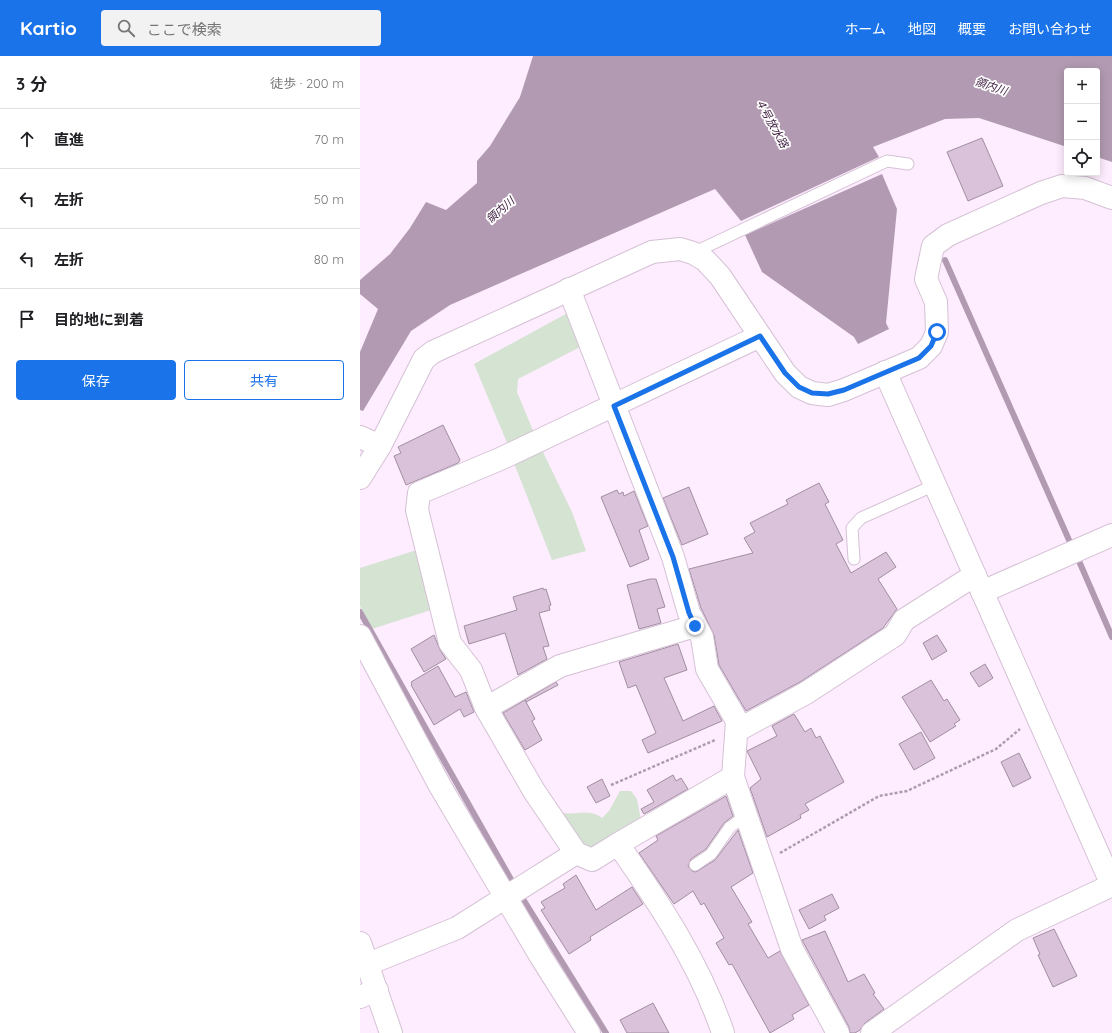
<!DOCTYPE html>
<html lang="ja">
<head>
<meta charset="utf-8">
<style>
  :root { --surface:#fff; --page:#f2f2f2; --text:#202124; --muted:#757577; --line:#e0e0e0; --accent:#1a73e8 }
  body { margin:0; font-family:Quicksand,"Noto Sans JP",sans-serif; background:var(--page); color:var(--text) }
  .controls { position:absolute; right:12px; top:12px; display:grid; overflow:hidden; border-radius:4px; box-shadow:0 2px 10px #0003 }
  .controls button { width:36px; height:36px; display:grid; place-items:center; padding:0; border:0; border-bottom:1px solid var(--line); background:var(--surface); color:var(--text); font:20px sans-serif }
  .stop { position:absolute; width:12px; height:12px; margin:-9px; border:3px solid #1a73e8; border-radius:50%; background:#fff }
  .stop.end { background:#1a73e8; border-color:#fff; box-shadow:0 1px 4px #0008 }
  .list { margin:0; padding:0; list-style:none }
  h2 { display:flex; justify-content:space-between; align-items:center; height:52px; margin:0; padding:0 16px; font-size:17px }
  h2 small { font-size:13px; font-weight:400; color:var(--muted) }
  .list li { display:grid; grid-template-columns:26px 1fr auto; gap:12px; align-items:center; box-sizing:border-box; height:60px; padding:0 16px; border-top:1px solid var(--line) }
  .list b { display:block; font-size:15px; white-space:nowrap }
  .list em { font-size:13px; font-style:normal; color:var(--muted) }
  .actions { display:flex; gap:8px; padding:12px 16px }
  .actions a { flex:1; padding:9px 0; border:1px solid var(--accent); border-radius:4px; text-align:center; font-size:14px; color:var(--accent) }
  .actions .main { background:var(--accent); color:#fff }
  .icon { flex:none; width:22px; height:22px; fill:none; stroke:currentColor; stroke-width:2; stroke-linecap:round; stroke-linejoin:round }
  .map { position:relative; flex:none; width:752px; height:977px; overflow:hidden }
  header { display:flex; align-items:center; gap:24px; box-sizing:border-box; height:56px; padding:0 20px; background:var(--accent); color:#fff }
  header strong { font-size:19px }
  nav { display:flex; gap:22px; margin-inline-start:auto; font-size:14px }
  .search { width:280px; height:36px; background:var(--page); display:flex; align-items:center; gap:10px; box-sizing:border-box; padding:0 14px; border-radius:4px; color:var(--muted); font-size:15px }
  main { display:flex }
  aside { flex:1; background:var(--surface) }
  .map>svg:first-child { display:block }
  .green { fill:#d4e3d2 }
  .water { fill:#b29bb2 }
  .lines { fill:none; stroke-linecap:round; stroke-linejoin:round }
  .stream { stroke:#b29bb2; stroke-width:6 }
  .building { fill:#d9c2da; stroke:#a18ea1 }
  .lane-casing { stroke:#d5c1d5; stroke-width:13 }
  .street-casing { stroke:#d5c1d5; stroke-width:24 }
  .secondary-casing { stroke:#d5c1d5; stroke-width:24 }
  .path { stroke:#ab9eab; stroke-width:2.5; stroke-dasharray:3 2; stroke-linecap:butt }
  .lane { stroke:#fff; stroke-width:11 }
  .street { stroke:#fff; stroke-width:22 }
  .secondary { stroke:#fff; stroke-width:22 }
  .route { stroke:#1a73e8; stroke-width:5 }
  .labels { text-anchor:middle; dominant-baseline:central; stroke-width:3.5; stroke-linejoin:round; paint-order:stroke }
  .water-label { font-size:11px; font-style:italic; fill:#3c1c3e; stroke:#fff }
</style>
</head>
<body>
<header>
<strong>Kartio</strong>
<div class="search"><svg class="icon" aria-label="search" viewBox="0 0 24 24"><circle cx="10" cy="10" r="6"/><path d="M15 15l6 6"/></svg>ここで検索</div>
<nav><a>ホーム</a><a>地図</a><a>概要</a><a>お問い合わせ</a></nav>
</header>
<main>
<aside>
<h2>3 分<small>徒歩 · 200 m</small></h2>
<ul class="list">
<li><svg class="icon" aria-label="ahead" viewBox="0 0 24 24"><path d="M12 20V5M6 11l6-6 6 6"/></svg><div><b>直進</b></div><em>70 m</em></li>
<li><svg class="icon" aria-label="left" viewBox="0 0 24 24"><path d="M17 20v-9H6M10 6l-5 5 5 5"/></svg><div><b>左折</b></div><em>50 m</em></li>
<li><svg class="icon" aria-label="left" viewBox="0 0 24 24"><path d="M17 20v-9H6M10 6l-5 5 5 5"/></svg><div><b>左折</b></div><em>80 m</em></li>
<li><svg class="icon" aria-label="arrive" viewBox="0 0 24 24"><path d="M6 21V4h12l-3 4 3 4H6"/></svg><div><b>目的地に到着</b></div></li>
</ul>
<div class="actions"><a class="main">保存</a><a>共有</a></div>
</aside>
<div class="map">
<svg width="752" height="977" viewBox="0 0 752 977">
  <rect width="100%" height="100%" fill="#feedfe"/>
  <!-- green -->
  <g class="green">
    <polygon points="213,254 226,288 158,323 157,336 174,377 148,389 114,308"/>
    <polygon points="180,390 212,456 226,495 192,504 152,402"/>
    <polygon points="60,493 74,553 12,573 0,550 0,512"/>
    <path d="M260,735h11l6,8 5,27 -48,28 -15,-4 -21,-39c15,7 30,-4 44,7l7,-7z"/>
  </g>
  <!-- water -->
  <g class="water">
    <polygon points="173,0 752,0 752,106 737,101 737,15 707,15 707,91 619,62 585,63 513,91 519,101 381,165 355,133 90,249 51,275 3,355 0,354 0,296 18,253 0,238 0,224 30,198 50,172 66,146 86,154 117,127 117,105 130,90 160,41"/>
    <polygon points="522,118 537,153 526,267 529,273 498,288 494,281 402,216 385,179"/>
  </g>
  <g class="lines">
    <!-- stream -->
    <g class="stream">
      <polyline points="585,204 709,484"/>
      <polyline points="719,505 752,581"/>
      <polyline points="0,556 153,827"/>
      <polyline points="163,843 246,977"/>
    </g>
  </g>
  <!-- building -->
  <g class="building">
    <polygon points="622,82 643,130 608,145 587,96"/>
    <polygon points="83,369 100,404 98,407 46,429 34,400 41,397 38,391"/>
    <polygon points="459,427 469,446 465,448 483,484 476,488 491,517 526,496 536,511 518,523 537,553 523,572 440,626 386,655 359,609 354,579 341,552 329,513 393,497 384,482 395,476 390,467 428,448 426,444"/>
    <polygon points="329,431 348,478 322,489 303,442"/>
    <polygon points="257,434 259,438 263,436 264,440 274,435 288,470 279,474 289,503 270,511 241,441"/>
    <polygon points="290,523 296,523 305,551 297,553 301,567 279,573 267,529"/>
    <polygon points="183,532 184,534 186,533 191,549 189,550 190,554 179,557 189,590 183,591 187,603 158,619 145,577 109,588 104,570 157,554 153,541"/>
    <polygon points="74,579 80,594 86,603 64,616 51,593"/>
    <polygon points="577,579 587,595 572,604 563,587"/>
    <polygon points="318,588 327,614 304,622 323,665 354,650 362,665 288,697 282,684 296,677 276,629 268,632 259,606"/>
    <polygon points="625,608 633,622 619,631 610,617"/>
    <polygon points="78,610 95,641 106,636 114,656 104,661 100,653 74,669 51,629 52,628 51,626"/>
    <polygon points="571,624 584,645 587,643 600,664 594,668 596,670 570,686 542,641"/>
    <polygon points="196,626 198,629 166,646 165,644"/>
    <polygon points="165,644 175,663 172,665 182,684 165,694 143,657"/>
    <polygon points="434,658 445,676 451,672 456,682 460,680 484,726 445,748 449,754 440,759 441,762 407,781 390,732 401,723 387,695 417,680 412,670"/>
    <polygon points="561,676 575,702 554,714 539,688"/>
    <polygon points="659,697 671,722 653,731 641,706"/>
    <polygon points="313,719 316,725 321,722 328,733 284,758 281,753 294,746 287,734"/>
    <polygon points="242,723 250,740 236,747 227,731"/>
    <polygon points="366,740 373,760 364,767 346,793 331,803 328,810 332,815 336,816 355,804 378,774 393,817 371,831 392,866 388,868 408,902 420,895 449,949 432,959 434,963 410,977 372,908 369,909 356,887 364,882 344,847 341,849 333,835 314,848 279,797 298,784 296,780"/>
    <polygon points="216,819 236,854 272,831 283,848 230,881 231,884 209,898 181,854 185,852 181,846 205,832 203,828"/>
    <polygon points="472,838 479,852 464,860 466,864 449,873 439,854"/>
    <polygon points="694,873 717,920 693,931 678,899 680,898 673,882"/>
    <polygon points="465,875 488,926 504,918 515,937 513,938 524,953 505,967 500,974 495,977 490,977 489,971 442,884"/>
    <polygon points="293,947 309,977 267,977 260,964"/>
  </g>
  <g class="lines">
    <defs>
      <g id="lane">
        <polyline points="333,197 527,105 548,108"/>
        <polyline points="494,503 492,472 501,462 575,429"/>
        <polyline points="335,809 351,798 370,771 386,760"/>
      </g>
      <g id="street">
        <polyline points="209,233 313,501 329,557 342,581 347,613 377,665 373,721 432,893 478,977"/>
        <polyline points="0,381 20,390 0,422"/>
        <polyline points="0,580 80,730 181,901 229,977"/>
        <polyline points="126,652 200,610 335,570"/>
        <polyline points="378,674 446,637 535,579 544,564 615,519"/>
        <polyline points="258,788 373,721"/>
        <polyline points="0,887 31,977"/>
        <polyline points="8,908 97,872 216,797"/>
        <polyline points="0,941 17,934"/>
        <path d="M363,977c-23,-69 -64,-130 -105,-189l-26,16 -16,-7 -42,-62 -48,-83 -15,-38 -21,-27 -33,-133 2,-17 81,-34 260,-123"/>
        <polyline points="512,977 657,874 752,829"/>
      </g>
      <g id="secondary">
        <polyline points="525,316 752,829"/>
        <polyline points="20,390 64,303 73,296 292,196 320,193 333,197 345,204 360,220 425,317 439,331 452,337 468,339 484,334 559,302 571,290 577,276 576,246 566,223 573,190 588,179 681,137 702,130 725,132 752,142"/>
        <polyline points="622,536 752,479"/>
      </g>
    </defs>
    <!-- lane casing -->
    <use href="#lane" class="lane-casing"/>
    <!-- street casing -->
    <use href="#street" class="street-casing"/>
    <!-- secondary casing -->
    <use href="#secondary" class="secondary-casing"/>
    <!-- path -->
    <g class="path">
      <polyline points="251,729 355,684"/>
      <polyline points="420,797 519,740 547,735 636,693 660,673"/>
    </g>
    <!-- lane -->
    <use href="#lane" class="lane"/>
    <!-- street -->
    <use href="#street" class="street"/>
    <!-- secondary -->
    <use href="#secondary" class="secondary"/>
  </g>
  <g class="lines">
    <!-- route -->
    <polyline class="route" points="335,570 329,557 313,501 254,350 400,280 425,317 439,331 452,337 468,338 484,334 559,302 571,290 577,276"/>
  </g>
  <g class="labels">
    <!-- water labels -->
    <g class="water-label">
      <text transform="translate(631 30) rotate(19)">領内川</text>
      <text transform="translate(412 67) rotate(61)">４号放水路</text>
      <text transform="translate(140 154) rotate(-41)">領内川</text>
    </g>
  </g>
</svg>
<div class="controls">
<button>+</button>
<button>−</button>
<button><svg class="icon" aria-label="locate" viewBox="0 0 24 24"><circle cx="12" cy="12" r="6"/><path d="M12 2v4M12 18v4M2 12h4M18 12h4"/></svg></button>
</div>
<div class="stop" style="left:577px;top:276px"></div>
<div class="stop end" style="left:335px;top:570px"></div>
</div>
</main>
</body>
</html>
